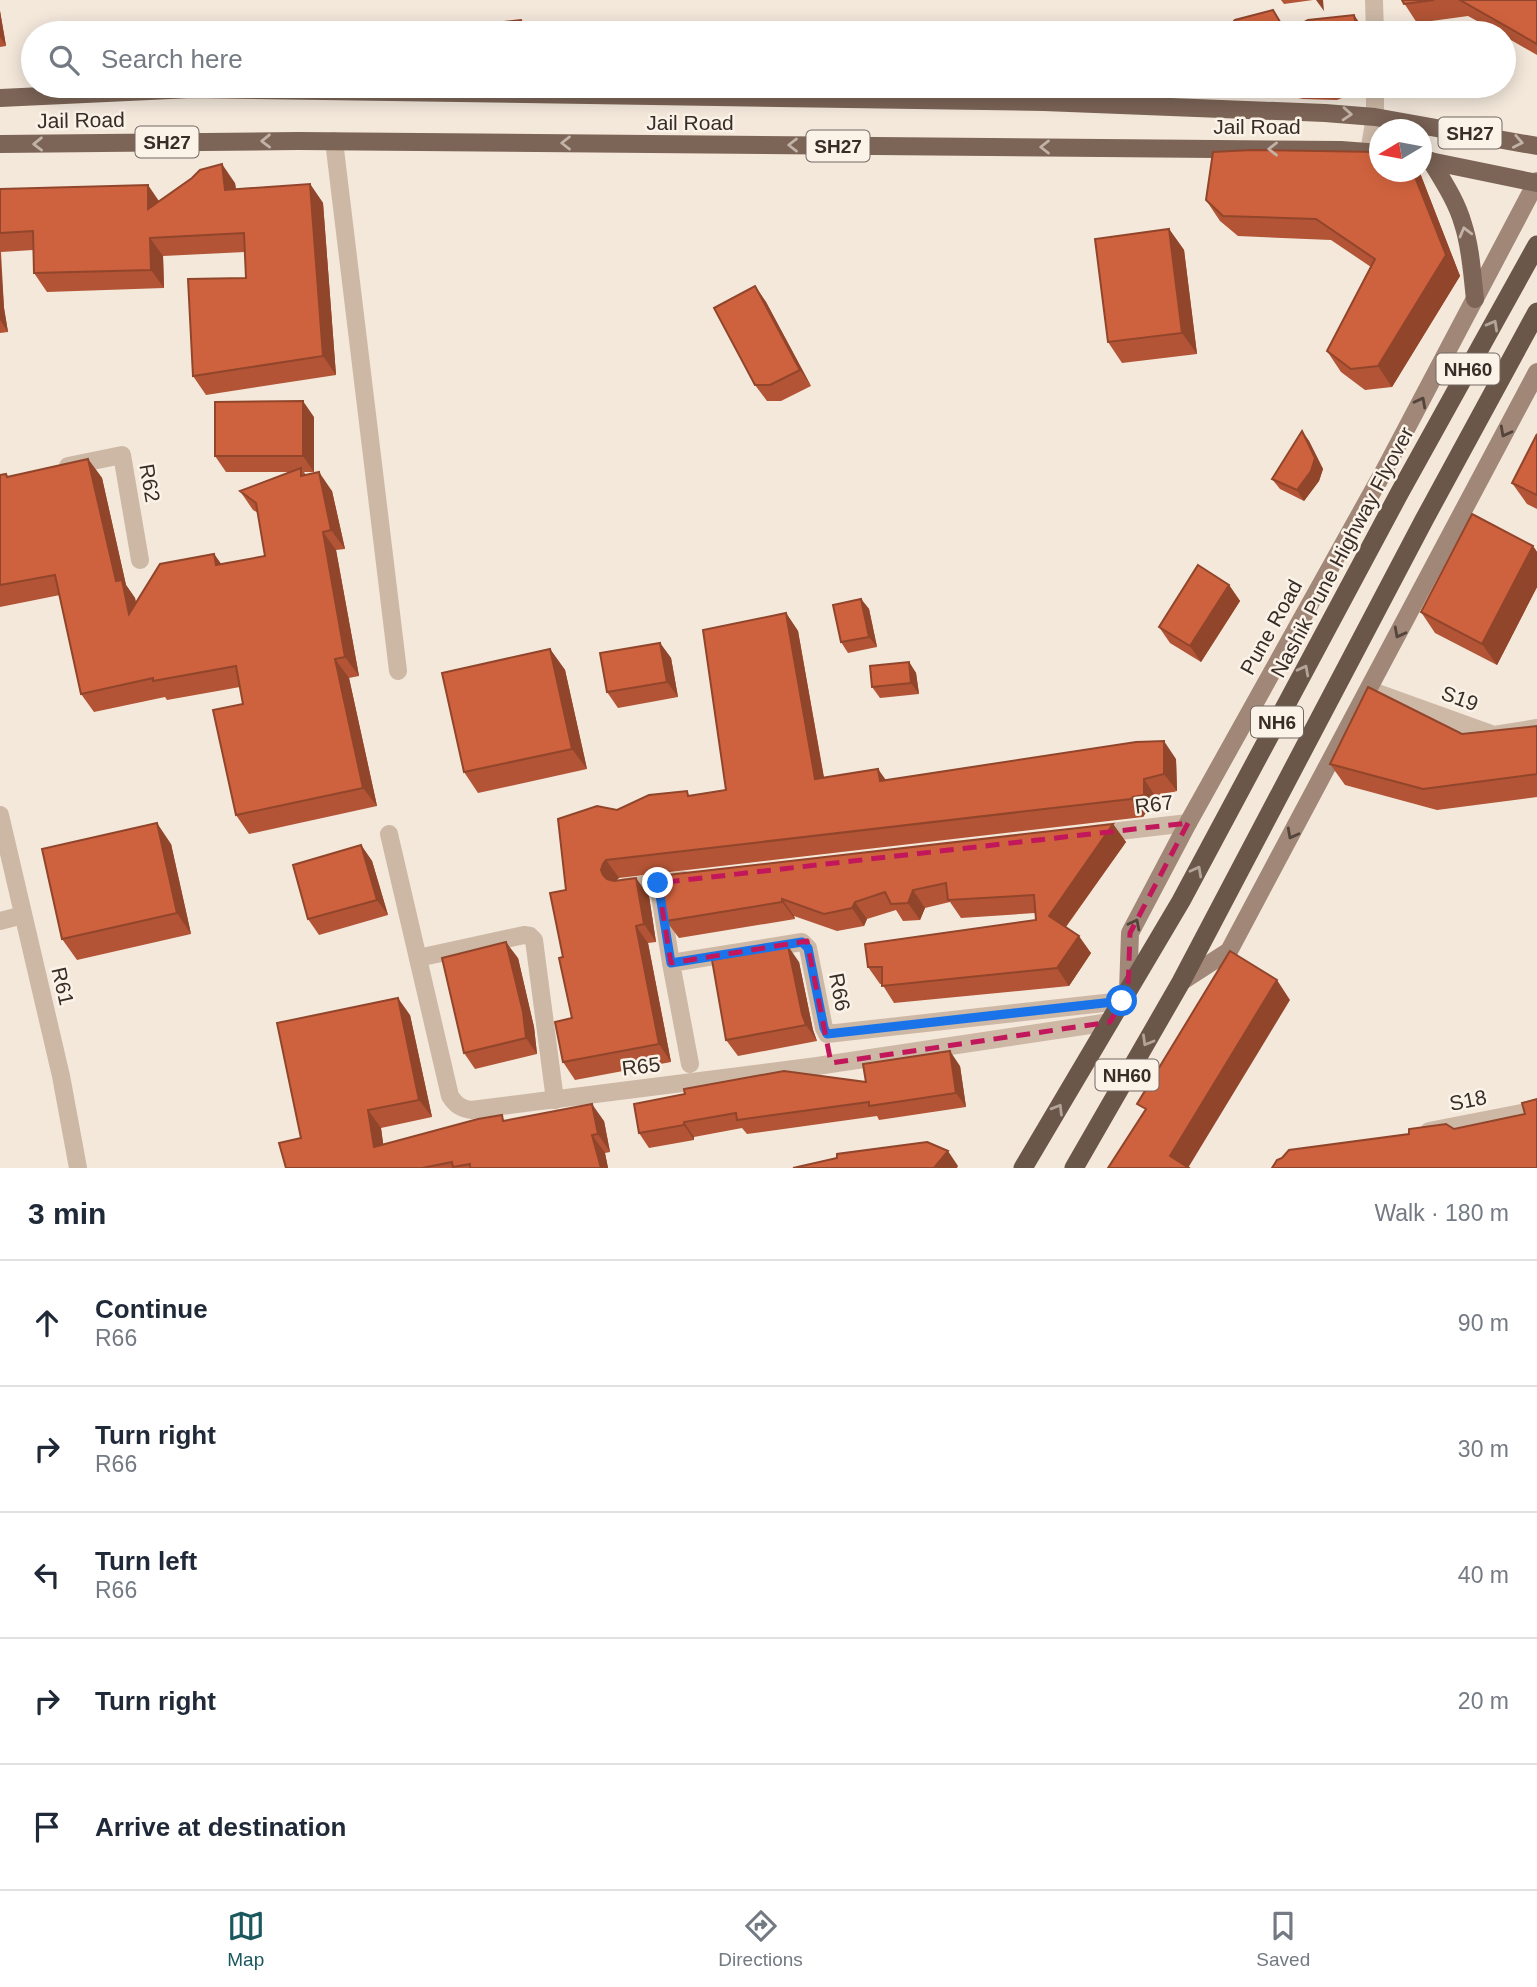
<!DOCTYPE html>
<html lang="en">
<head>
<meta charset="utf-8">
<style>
  :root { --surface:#fff; --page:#f6f6f7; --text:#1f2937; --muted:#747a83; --line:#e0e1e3; --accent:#1a585d }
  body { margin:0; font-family:Helvetica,sans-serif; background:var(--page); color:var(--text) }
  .compass { position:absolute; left:1369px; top:119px; width:63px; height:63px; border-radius:50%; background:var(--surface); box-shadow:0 4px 18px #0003; rotate:260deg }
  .stop { position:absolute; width:21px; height:21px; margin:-16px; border:5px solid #1a73e8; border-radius:50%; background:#fff }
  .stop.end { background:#1a73e8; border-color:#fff; box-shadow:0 2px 7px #0008 }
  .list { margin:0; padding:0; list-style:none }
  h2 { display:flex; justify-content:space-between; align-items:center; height:91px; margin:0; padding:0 28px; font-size:30px }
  h2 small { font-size:23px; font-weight:400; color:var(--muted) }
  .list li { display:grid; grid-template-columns:46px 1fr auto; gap:21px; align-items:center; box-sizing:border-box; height:126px; padding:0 28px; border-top:2px solid var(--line) }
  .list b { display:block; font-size:26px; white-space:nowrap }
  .list p { margin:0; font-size:23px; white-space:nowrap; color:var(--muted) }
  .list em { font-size:23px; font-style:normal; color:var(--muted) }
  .icon { flex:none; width:38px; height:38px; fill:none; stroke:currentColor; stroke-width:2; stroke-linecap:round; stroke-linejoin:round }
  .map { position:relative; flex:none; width:1537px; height:1168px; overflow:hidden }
  .search { position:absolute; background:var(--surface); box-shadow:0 4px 18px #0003; left:21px; right:21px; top:21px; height:77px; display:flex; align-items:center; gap:18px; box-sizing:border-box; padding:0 24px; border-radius:38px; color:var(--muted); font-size:26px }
  .sheet { height:721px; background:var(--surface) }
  nav { display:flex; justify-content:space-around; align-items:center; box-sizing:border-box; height:98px; border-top:2px solid var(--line); background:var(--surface); font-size:19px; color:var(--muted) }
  nav a { display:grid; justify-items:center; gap:4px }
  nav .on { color:var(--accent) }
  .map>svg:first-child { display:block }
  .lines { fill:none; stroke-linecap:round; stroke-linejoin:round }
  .minor { stroke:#cdb8a6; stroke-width:18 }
  .secondary { stroke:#a18777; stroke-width:18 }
  .primary { stroke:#7c6457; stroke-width:18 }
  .trunk { stroke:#6b564a; stroke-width:19 }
  .wall { fill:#b25435 }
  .shaded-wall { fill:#91452b }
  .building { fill:#cf623e; stroke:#91452b; stroke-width:2 }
  .oneway { stroke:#c2b2a7 }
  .oneway2 { stroke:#b3a499 }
  .oneway3 { stroke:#53443c }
  .route { stroke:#1a73e8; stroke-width:9 }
  .marked { fill:none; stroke:#c2185b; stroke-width:5; stroke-dasharray:14 9; stroke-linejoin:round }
  .labels { text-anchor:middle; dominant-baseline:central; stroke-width:5; stroke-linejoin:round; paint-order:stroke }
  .shield { fill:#fbf2e8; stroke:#736862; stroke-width:2 }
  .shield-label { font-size:19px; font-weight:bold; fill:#392d28 }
  .street-label { font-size:21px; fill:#392d28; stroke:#fbf2e8 }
</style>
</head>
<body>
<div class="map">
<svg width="1537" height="1168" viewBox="0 0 1537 1168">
  <rect width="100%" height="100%" fill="#f4e8db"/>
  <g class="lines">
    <!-- minor -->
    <g class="minor">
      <polyline points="1374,0 1375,33"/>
      <polyline points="334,141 398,671"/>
      <polyline points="1369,152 1375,117 1375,86"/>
      <polyline points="68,466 122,455 140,560"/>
      <polyline points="1369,690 1494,735 1537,728"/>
      <polyline points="0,815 61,1076 78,1168"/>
      <path d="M389,834l61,262c6,9 10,12 21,14l346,-44 293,-44"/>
      <polyline points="1094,834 1188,823"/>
      <polyline points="658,883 671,963"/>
      <polyline points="625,887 684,880"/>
      <polyline points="0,921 23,915"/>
      <polyline points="418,958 524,935 530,936 534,940 555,1100"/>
      <polyline points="690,1064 671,963 802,942 808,948 824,1028 827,1034 1122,1001"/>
      <polyline points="1429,1131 1537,1110"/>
    </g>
    <!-- secondary -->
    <g class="secondary">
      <polyline points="1181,982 1229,951 1537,372"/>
      <polyline points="1128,991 1130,933 1188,823 1384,471 1537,181"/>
    </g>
    <!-- primary -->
    <g class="primary">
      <polyline points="0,98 192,89 1044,102 1325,113 1375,117 1537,146"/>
      <polyline points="0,144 298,141 1341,150 1380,153"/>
      <polyline points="1425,160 1537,183"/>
      <path d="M1431,161c12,20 26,41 32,63 8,24 9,50 12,75"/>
    </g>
    <!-- trunk -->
    <g class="trunk">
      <polyline points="1023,1168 1181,901 1400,492 1537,245"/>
      <polyline points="1074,1168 1181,982 1424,520 1537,312"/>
    </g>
  </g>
  <!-- wall -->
  <g class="wall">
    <polygon points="1281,0 1313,0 1284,4"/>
    <polygon points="1402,0 1537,0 1537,55 1504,36 1504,33 1499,33 1468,16 1417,23"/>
    <polygon points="0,11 6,46 0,47"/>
    <polygon points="1250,86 1364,86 1364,89 1337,100 1303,99 1252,88"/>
    <polygon points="1420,173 1460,276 1392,387 1365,390 1341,372 1327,351 1371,267 1331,240 1238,236 1220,221 1206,200"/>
    <polygon points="235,183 236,189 310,184 323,203 336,375 206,395 193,376 246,278 245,252 163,256 164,288 47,292 34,273 33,250 1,252 4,308 8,332 0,333 0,189 159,201"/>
    <polygon points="1169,229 1184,250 1197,354 1122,363 1108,342"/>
    <polygon points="755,286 766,302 811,386 781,401 767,401 755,385"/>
    <polygon points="314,417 314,472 304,472 306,475 332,491 345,549 336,550 359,676 349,678 377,806 249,834 236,815 243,704 240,687 167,700 165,697 94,712 81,694 60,595 0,607 0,475 8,477 88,459 102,478 126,585 135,598 136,603 214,554 221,564 265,556 258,513 253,510 240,491 291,472 226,472 215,456"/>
    <polygon points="1302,431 1309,441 1323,469 1319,481 1304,501 1280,489 1272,479"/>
    <polygon points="1537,434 1537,509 1527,504 1512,483"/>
    <polygon points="1533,546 1537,552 1537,587 1497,665 1435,633 1421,612"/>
    <polygon points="1229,585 1240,601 1201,662 1170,643 1159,627"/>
    <polygon points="861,599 869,609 877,647 848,653 841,642"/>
    <polygon points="786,613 798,631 824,777 886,780 1176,759 1177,791 1156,797 1156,812 1145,814 1143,817 619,878 616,880 649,896 656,942 648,943 671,1062 575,1080 563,1062 572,1018 563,957 566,890 617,810 726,790"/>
    <polygon points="660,643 671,658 678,697 618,708 607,692"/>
    <polygon points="550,649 565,670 587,769 478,793 464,772"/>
    <polygon points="909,662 916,673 919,694 880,698 872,687"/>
    <polygon points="1537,726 1537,797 1437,810 1345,785 1330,764 1462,734"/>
    <polygon points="1113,824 1126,842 1066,927 1091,953 1069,986 894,1003 882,984 880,984 868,967 1036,920 1035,913 961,918 950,902 925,908 920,920 903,921 896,910 867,919 864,926 837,931 794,916 795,919 679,938 666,921"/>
    <polygon points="171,844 191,934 77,960 62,939"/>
    <polygon points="361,845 372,861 388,915 319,935 308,919"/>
    <polygon points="518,958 534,1027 537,1054 475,1069 464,1053"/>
    <polygon points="799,962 813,1030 817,1041 738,1056 726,1040"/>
    <polygon points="410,1015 432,1117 381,1128 383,1144 506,1120 604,1121 610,1152 605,1153 608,1168 286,1168 301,1138"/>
    <polygon points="960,1066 966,1107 879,1120 877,1116 747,1134 742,1128 694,1137 694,1140 649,1148 639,1133 634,1104 866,1082"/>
  </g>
  <!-- shaded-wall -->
  <g class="shaded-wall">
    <polygon points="1316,0 1323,0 1324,11"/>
    <polygon points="0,11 6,46 0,37"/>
    <polygon points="1354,15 1364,29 1364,33 1356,25"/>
    <polygon points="521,20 529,31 529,33 525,33"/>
    <polygon points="222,164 235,183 238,208 225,190"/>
    <polygon points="1413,172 1418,172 1420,173 1460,276 1392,387 1378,366"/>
    <polygon points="310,184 323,203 336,375 323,356"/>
    <polygon points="148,185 161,204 148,209"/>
    <polygon points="1169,229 1184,250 1197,354 1182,333"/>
    <polygon points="150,238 163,256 164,288 151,270"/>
    <polygon points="0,251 4,308 8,332 0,320"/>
    <polygon points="755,286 766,302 811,386 800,370"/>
    <polygon points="303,401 314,417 314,472 303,456"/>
    <polygon points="1302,431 1309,441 1323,469 1319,481 1304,501 1297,490"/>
    <polygon points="88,459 102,478 126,585 135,598 143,633 129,614 116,581"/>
    <polygon points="319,472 332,491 345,549 331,530"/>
    <polygon points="323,532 336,550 359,676 345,657"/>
    <polygon points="1533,546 1537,552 1537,587 1497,665 1482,644"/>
    <polygon points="214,554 227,572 216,565"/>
    <polygon points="1229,585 1240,601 1201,662 1190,646"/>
    <polygon points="861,599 869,609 877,647 869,637"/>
    <polygon points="786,613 798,631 827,796 815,779"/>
    <polygon points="660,643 671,658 678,697 667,682"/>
    <polygon points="550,649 565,670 587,769 572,749"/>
    <polygon points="335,659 349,678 377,806 363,788"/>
    <polygon points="909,662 916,673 919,694 911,683"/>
    <polygon points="1164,741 1176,759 1177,791 1164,774"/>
    <polygon points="878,769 891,787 880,781"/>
    <polygon points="1144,779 1156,797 1156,812 1144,795"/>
    <polygon points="1133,797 1145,814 1143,817 1131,799"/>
    <polygon points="157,823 171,844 191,934 177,913"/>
    <polygon points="1113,824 1126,842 1061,933 1049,916"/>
    <polygon points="361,845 372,861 388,915 377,900"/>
    <polygon points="606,860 619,878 615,882 614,888 603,875 601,870 603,864"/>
    <polygon points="636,878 649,896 656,942 644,924"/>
    <polygon points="913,890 925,908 920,920 908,903"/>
    <polygon points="782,899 794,916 795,919 782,902"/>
    <polygon points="855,902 867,919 864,926 852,908"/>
    <polygon points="636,926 648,943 671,1062 659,1044"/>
    <polygon points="1079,936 1091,953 1069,986 1057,968"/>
    <polygon points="506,942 518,958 534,1027 537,1054 526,1038"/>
    <polygon points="788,946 799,962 813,1030 817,1041 806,1025 802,1014"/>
    <polygon points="1277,980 1290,1000 1188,1168 1170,1156"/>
    <polygon points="398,998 410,1015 432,1117 419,1100"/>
    <polygon points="950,1051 960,1066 966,1107 956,1093"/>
    <polygon points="592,1104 604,1121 610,1152 598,1134"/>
    <polygon points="368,1110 381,1128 386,1164 374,1147"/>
    <polygon points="684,1122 694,1137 694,1140 684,1125"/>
    <polygon points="592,1135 605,1153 608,1168 601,1168"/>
    <polygon points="948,1151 958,1166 957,1168 934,1168"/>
  </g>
  <!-- building -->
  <g class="building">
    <polygon points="1402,0 1434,0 1404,4"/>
    <polygon points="1460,0 1537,0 1537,44"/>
    <polygon points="1273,10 1286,32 1308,20 1354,15 1356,25 1360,29 1367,30 1367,33 1223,33 1235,20"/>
    <polygon points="521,20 525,33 471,33 469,26"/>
    <polygon points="1252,150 1380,152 1380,172 1413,172 1446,255 1378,366 1351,369 1327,351 1375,259 1316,219 1223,216 1206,200 1213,152"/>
    <polygon points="222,164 225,190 310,184 323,356 193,376 188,279 246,278 244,233 150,238 151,270 34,273 33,231 0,233 0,189 148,185 148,209 192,178 200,170"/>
    <polygon points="1169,229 1182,333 1108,342 1095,239"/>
    <polygon points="755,286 800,370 770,385 755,385 714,308"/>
    <polygon points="303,401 303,456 215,456 215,402"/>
    <polygon points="1302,431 1315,458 1311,471 1297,490 1272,479"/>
    <polygon points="1537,434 1537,495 1512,483"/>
    <polygon points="88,459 116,581 122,580 129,614 160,564 214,554 216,565 265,556 256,503 240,491 301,468 301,476 319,472 331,530 323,532 345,657 335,659 363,788 236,815 213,710 243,704 236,666 153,681 153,678 81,694 55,575 0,585 0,475 6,474 7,477"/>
    <polygon points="1472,514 1533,546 1482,644 1421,612"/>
    <polygon points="1198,565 1229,585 1190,646 1159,627"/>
    <polygon points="861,599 869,637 841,642 833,605"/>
    <polygon points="786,613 815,779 878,769 880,781 1136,742 1164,741 1164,774 1144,779 1144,795 1133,797 1131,799 606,860 603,864 601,870 603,875 607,879 614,881 636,878 644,924 636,926 659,1044 563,1062 555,1022 572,1018 559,958 563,957 550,893 566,890 558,819 597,806 617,810 649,795 687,791 688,796 726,790 703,630"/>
    <polygon points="660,643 667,682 607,692 600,653"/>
    <polygon points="550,649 572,749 464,772 442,673"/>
    <polygon points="909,662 911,683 872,687 870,666"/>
    <polygon points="1368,687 1462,734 1537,726 1537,774 1423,789 1330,764"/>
    <polygon points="157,823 177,913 62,939 42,849"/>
    <polygon points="1113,824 1049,916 1079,936 1057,968 882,986 882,967 868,967 865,944 1036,920 1034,895 948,900 946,883 913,890 908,903 891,904 885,892 855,902 852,908 824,914 782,899 782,902 666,921 659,876"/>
    <polygon points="361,845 377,900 308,919 293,865"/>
    <polygon points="506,942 523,1012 526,1038 464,1053 442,958"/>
    <polygon points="788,946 802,1014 806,1025 726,1040 712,960"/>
    <polygon points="1230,951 1277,980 1170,1156 1189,1168 1108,1168 1146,1109 1137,1104"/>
    <polygon points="398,998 419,1100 368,1110 374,1147 478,1119 502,1115 503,1121 592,1104 598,1134 592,1135 601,1168 470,1168 470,1164 453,1167 452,1162 422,1168 286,1168 279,1143 301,1138 277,1023"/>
    <polygon points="950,1051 956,1093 869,1106 869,1102 737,1120 736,1113 684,1122 684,1125 639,1133 634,1104 685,1094 684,1089 784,1071 866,1082 863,1064"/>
    <polygon points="1537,1099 1537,1168 1272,1168 1277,1160 1282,1158 1289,1150 1409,1134 1409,1129 1446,1124 1454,1129 1525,1114 1522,1103"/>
    <polygon points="927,1142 948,1151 934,1168 793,1168 837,1158 837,1154"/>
  </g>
  <!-- one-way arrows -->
  <defs><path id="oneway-chevron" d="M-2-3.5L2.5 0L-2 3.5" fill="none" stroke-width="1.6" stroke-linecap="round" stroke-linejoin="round" transform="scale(1.75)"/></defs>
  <g class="oneway">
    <use href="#oneway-chevron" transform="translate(1347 114) rotate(4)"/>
    <use href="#oneway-chevron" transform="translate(266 141) rotate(179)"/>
    <use href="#oneway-chevron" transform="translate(1518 142) rotate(11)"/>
    <use href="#oneway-chevron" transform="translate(566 143) rotate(-180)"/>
    <use href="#oneway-chevron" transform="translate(38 144) rotate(179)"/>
    <use href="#oneway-chevron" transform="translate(793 145) rotate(-180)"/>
    <use href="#oneway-chevron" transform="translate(1045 147) rotate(-180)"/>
    <use href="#oneway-chevron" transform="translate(1273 149) rotate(-180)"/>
    <use href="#oneway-chevron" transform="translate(1465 232) rotate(-105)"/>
  </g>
  <g class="oneway2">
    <use href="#oneway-chevron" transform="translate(1493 325) rotate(-61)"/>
    <use href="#oneway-chevron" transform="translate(1304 670) rotate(-62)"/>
    <use href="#oneway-chevron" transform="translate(1197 871) rotate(-62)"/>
    <use href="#oneway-chevron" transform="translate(1147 1041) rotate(120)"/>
    <use href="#oneway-chevron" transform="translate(1058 1109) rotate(-59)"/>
  </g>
  <g class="oneway3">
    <use href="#oneway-chevron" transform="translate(1421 402) rotate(-62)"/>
    <use href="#oneway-chevron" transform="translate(1505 432) rotate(118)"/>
    <use href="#oneway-chevron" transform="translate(1399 633) rotate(118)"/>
    <use href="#oneway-chevron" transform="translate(1292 834) rotate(118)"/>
    <use href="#oneway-chevron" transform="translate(1135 924) rotate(-63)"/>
  </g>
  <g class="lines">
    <!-- route -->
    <polyline class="route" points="658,883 671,963 802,942 808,948 824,1028 827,1034 1122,1001"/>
  </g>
  <!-- marked area -->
  <path class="marked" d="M1188,823l-58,110 -2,58 -18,31 -279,41 -24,-122 -136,22 -13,-80z"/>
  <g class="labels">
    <!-- shield labels -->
    <g class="shield">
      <rect x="1438.5" y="117.5" width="63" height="31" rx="5"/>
      <rect x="135.5" y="126.5" width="63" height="31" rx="5"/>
      <rect x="806.5" y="130.5" width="63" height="31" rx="5"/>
      <rect x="1436.5" y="353.5" width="63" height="31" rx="5"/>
      <rect x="1251" y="706.5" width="52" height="31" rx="5"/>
      <rect x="1095.5" y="1059.5" width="63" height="31" rx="5"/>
    </g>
    <g class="shield-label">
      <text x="1470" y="133">SH27</text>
      <text x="167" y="142">SH27</text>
      <text x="838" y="146">SH27</text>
      <text x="1468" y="369">NH60</text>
      <text x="1277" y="722">NH6</text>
      <text x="1127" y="1075">NH60</text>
    </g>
    <!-- street labels -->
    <g class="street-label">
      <text transform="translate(81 120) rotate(-1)">Jail Road</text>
      <text x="690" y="122">Jail Road</text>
      <text x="1257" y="126">Jail Road</text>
      <text transform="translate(150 483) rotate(80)">R62</text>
      <text transform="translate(1342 552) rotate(-62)">Nashik Pune Highway Flyover</text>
      <text transform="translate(1271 627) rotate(-61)">Pune Road</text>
      <text transform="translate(1460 698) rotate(20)">S19</text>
      <text transform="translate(1154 804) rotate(-7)">R67</text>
      <text transform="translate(63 986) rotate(77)">R61</text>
      <text transform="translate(840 992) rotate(79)">R66</text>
      <text transform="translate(641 1066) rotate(-7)">R65</text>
      <text transform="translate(1468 1100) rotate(-11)">S18</text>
    </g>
  </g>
</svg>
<svg class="compass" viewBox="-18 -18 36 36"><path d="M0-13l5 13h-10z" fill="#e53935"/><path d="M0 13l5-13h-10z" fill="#747a83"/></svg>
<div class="stop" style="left:1122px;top:1001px"></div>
<div class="stop end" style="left:658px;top:883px"></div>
<div class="search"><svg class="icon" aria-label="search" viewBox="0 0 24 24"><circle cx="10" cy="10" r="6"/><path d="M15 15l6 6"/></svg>Search here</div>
</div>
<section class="sheet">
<h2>3 min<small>Walk · 180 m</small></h2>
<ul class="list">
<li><svg class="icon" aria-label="ahead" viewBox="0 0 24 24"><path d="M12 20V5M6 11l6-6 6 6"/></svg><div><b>Continue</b><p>R66</p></div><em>90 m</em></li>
<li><svg class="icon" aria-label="right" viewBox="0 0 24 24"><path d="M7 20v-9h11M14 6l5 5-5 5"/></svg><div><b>Turn right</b><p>R66</p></div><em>30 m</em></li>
<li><svg class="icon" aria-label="left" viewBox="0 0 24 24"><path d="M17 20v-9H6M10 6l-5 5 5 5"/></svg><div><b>Turn left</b><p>R66</p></div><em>40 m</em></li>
<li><svg class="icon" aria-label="right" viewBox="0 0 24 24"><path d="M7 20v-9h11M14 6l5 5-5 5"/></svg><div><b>Turn right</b></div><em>20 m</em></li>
<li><svg class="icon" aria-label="arrive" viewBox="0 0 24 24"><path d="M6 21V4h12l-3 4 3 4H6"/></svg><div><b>Arrive at destination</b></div></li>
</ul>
</section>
<nav>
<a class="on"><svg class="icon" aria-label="map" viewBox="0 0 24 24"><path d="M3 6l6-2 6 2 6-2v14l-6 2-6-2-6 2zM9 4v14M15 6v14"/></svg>Map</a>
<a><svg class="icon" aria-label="directions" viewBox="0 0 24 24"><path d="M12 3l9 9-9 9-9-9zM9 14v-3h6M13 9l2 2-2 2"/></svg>Directions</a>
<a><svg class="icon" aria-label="saved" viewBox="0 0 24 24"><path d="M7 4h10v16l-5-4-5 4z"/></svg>Saved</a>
</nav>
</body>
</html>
